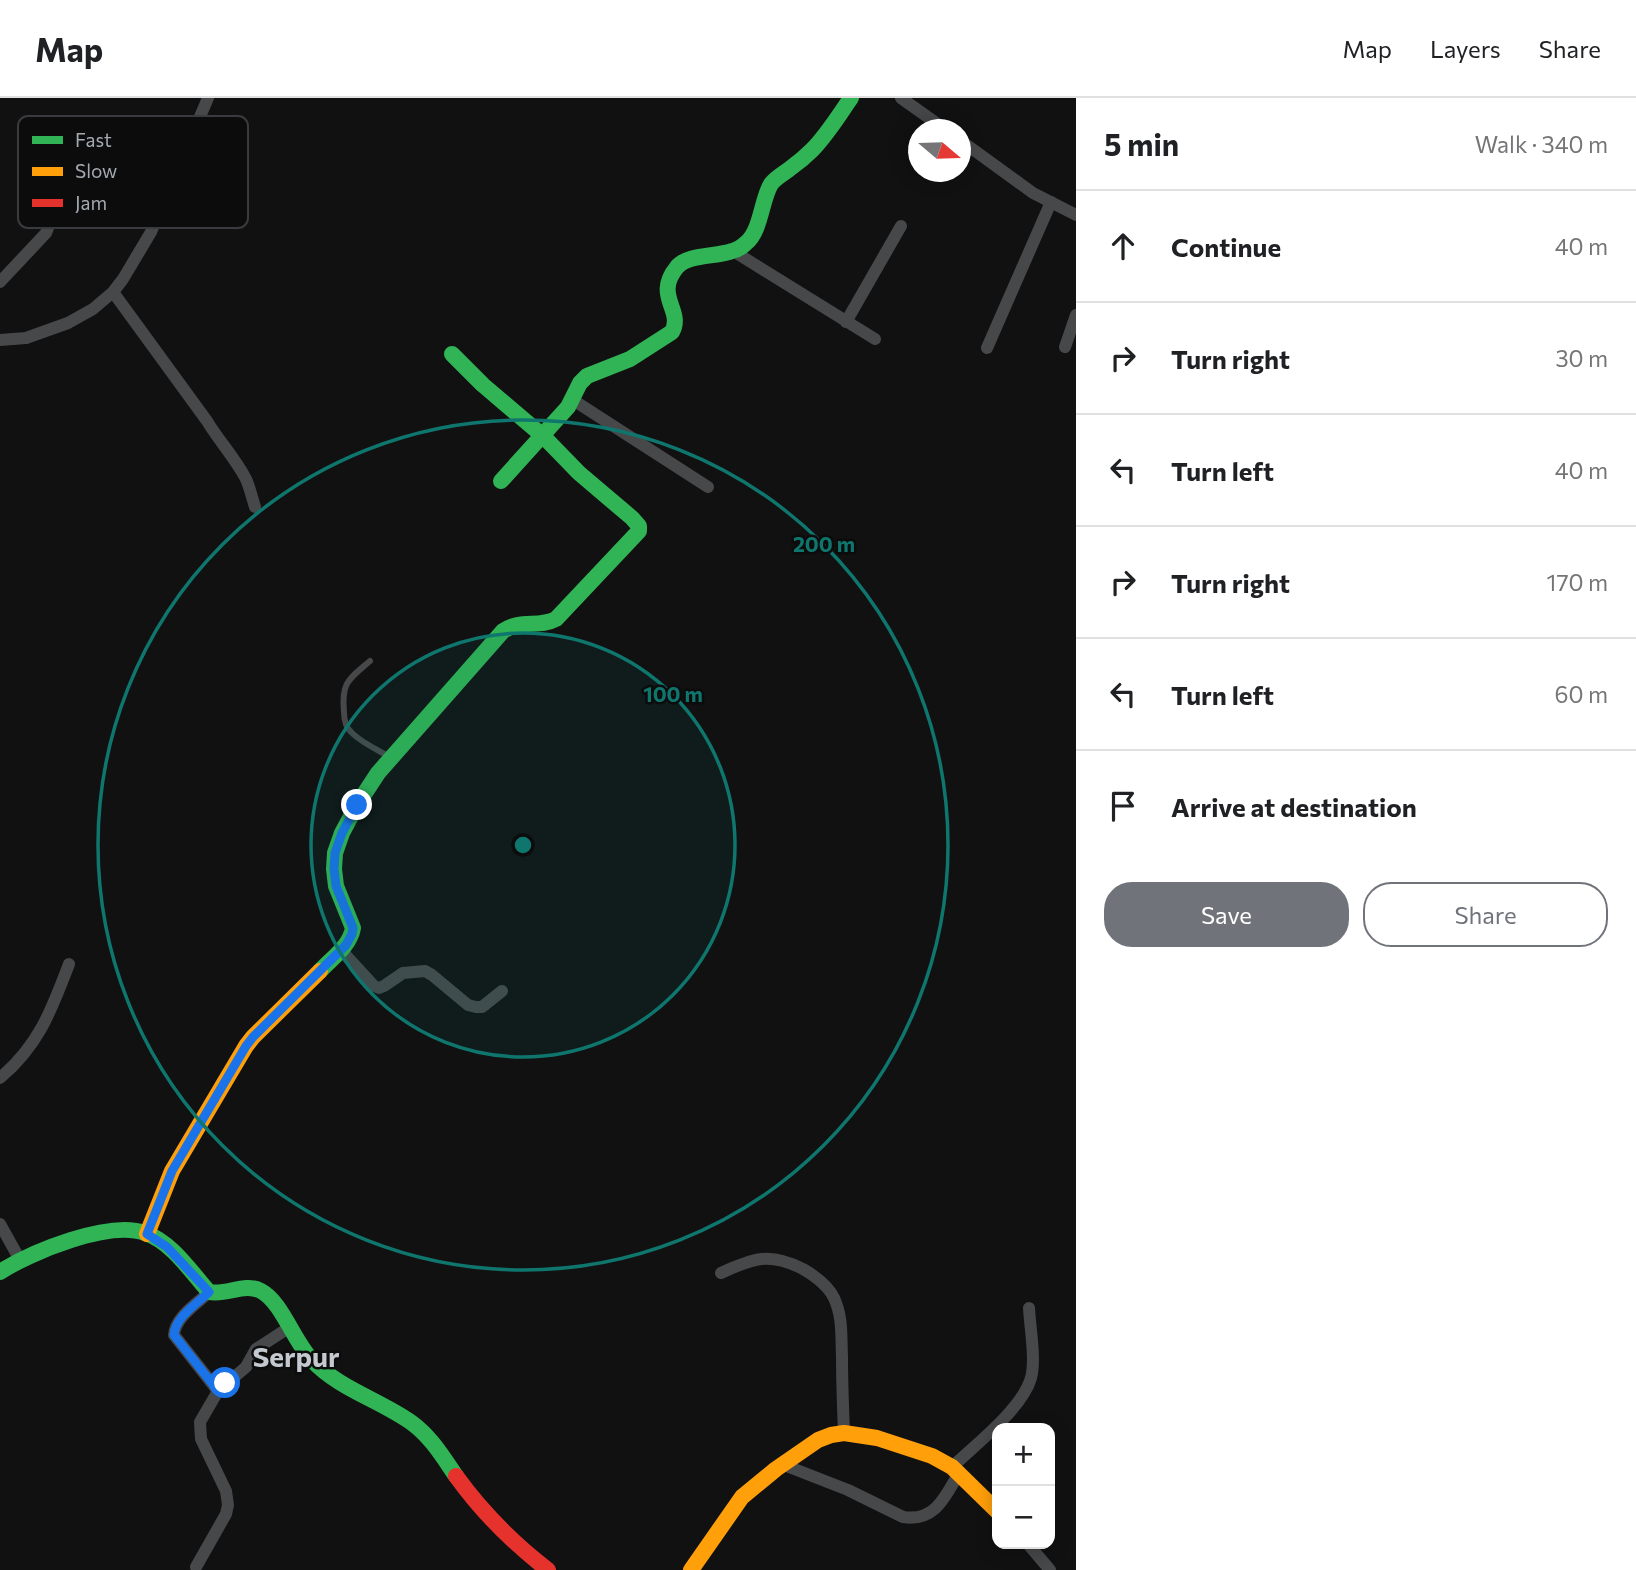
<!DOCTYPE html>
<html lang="en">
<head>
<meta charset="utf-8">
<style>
  :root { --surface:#fff; --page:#f2f2f2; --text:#202124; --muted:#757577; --line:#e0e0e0; --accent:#70747a }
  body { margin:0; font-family:Commissioner,sans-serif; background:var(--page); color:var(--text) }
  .controls { position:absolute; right:21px; bottom:21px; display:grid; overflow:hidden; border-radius:14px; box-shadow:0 4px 18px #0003 }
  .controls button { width:63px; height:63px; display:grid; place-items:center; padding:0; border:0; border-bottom:2px solid var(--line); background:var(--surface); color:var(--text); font:35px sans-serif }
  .compass { position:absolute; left:908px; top:21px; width:63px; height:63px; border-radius:50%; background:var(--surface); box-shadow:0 4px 18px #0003; rotate:109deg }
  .stop { position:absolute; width:21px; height:21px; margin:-16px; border:5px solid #1a73e8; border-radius:50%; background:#fff }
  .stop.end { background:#1a73e8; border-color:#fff; box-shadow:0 2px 7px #0008 }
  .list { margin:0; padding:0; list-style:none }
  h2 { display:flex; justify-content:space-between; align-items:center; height:91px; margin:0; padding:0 28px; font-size:30px }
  h2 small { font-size:23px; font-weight:400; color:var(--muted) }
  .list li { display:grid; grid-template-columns:46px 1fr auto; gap:21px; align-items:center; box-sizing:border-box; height:112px; padding:0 28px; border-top:2px solid var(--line) }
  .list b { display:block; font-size:26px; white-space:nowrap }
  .list em { font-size:23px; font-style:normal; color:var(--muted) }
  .actions { display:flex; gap:14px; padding:21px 28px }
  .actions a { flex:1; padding:16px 0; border:2px solid var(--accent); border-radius:28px; text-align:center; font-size:24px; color:var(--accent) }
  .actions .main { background:var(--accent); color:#fff }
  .icon { flex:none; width:38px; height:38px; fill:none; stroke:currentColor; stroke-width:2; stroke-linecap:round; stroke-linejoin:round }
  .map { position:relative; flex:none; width:1076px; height:1472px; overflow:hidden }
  header { display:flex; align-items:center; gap:42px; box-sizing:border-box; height:98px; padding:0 35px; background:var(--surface); border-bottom:2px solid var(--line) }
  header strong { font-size:33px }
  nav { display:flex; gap:38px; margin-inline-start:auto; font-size:24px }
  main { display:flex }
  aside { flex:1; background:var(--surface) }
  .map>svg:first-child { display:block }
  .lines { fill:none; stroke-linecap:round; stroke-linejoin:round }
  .lane { stroke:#46484a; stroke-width:6 }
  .street { stroke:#46484a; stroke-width:12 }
  .fast { stroke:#30b455; stroke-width:16 }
  .slow { stroke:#ff9f0a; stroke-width:16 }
  .jam { stroke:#e5322d; stroke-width:16 }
  .route { stroke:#1a73e8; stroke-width:9 }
  .ring { fill:none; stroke:#0f766e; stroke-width:3.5 }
  .labels { text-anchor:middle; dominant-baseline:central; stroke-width:5; stroke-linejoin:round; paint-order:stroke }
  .district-label { font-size:28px; font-weight:bold; fill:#c4c8cf; stroke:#0c0c0d }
  .key { fill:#0c0c0d; stroke:#393b3f; stroke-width:2 }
  .key-label { font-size:19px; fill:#a3aab2 }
  .centre { fill:#0f766e; stroke:#0c0c0d; stroke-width:3.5 }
  .ring-label { font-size:21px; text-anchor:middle; font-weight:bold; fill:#0f766e; stroke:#0c0c0d; stroke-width:5; stroke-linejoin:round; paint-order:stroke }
</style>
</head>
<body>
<header>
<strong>Map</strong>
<nav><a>Map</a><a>Layers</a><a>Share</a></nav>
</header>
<main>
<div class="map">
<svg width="1076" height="1472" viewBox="0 0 1076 1472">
  <rect width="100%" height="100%" fill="#111112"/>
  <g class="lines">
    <!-- lane -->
    <path class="lane" d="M370,563c-21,18 -29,21 -26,51 0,8 2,16 8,21 10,10 26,17 38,24"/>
    <!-- street -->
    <g class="street">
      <polyline points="901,0 946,32"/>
      <polyline points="960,42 1033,95 1076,117"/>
      <polyline points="733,153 875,241"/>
      <path d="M0,184l46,-49c8,-18 -1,-19 1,-32 2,-13 25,-34 34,-45"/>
      <path d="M113,194l94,129c12,20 28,37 39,58 4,9 6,19 9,28"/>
      <polyline points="846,224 901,128"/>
      <polyline points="0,242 26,240 68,225 93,211 113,194 123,181 151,134 208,0"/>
      <polyline points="1065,249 1076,217"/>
      <polyline points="987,250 1051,104"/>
      <polyline points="573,302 708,389"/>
      <polyline points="341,852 374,888 379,890 384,888 403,875 425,873 432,877 468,907 476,909 482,909 502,893"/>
      <path d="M0,980c39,-33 51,-67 69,-114"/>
      <polyline points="0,1126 20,1162"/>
      <path d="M721,1175c32,-15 49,-21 82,-4 12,7 25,16 31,29 9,19 7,39 8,59 0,25 1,51 2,76"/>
      <path d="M209,1194c-12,12 -34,25 -35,43l44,56"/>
      <path d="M784,1367l64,25 55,27c32,5 42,-20 56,-44"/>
      <path d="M952,1369c24,-23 70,-58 79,-89 5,-19 -1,-50 -2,-70"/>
      <polyline points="1028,1446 1050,1472"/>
      <polyline points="196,1469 226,1416 228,1407 226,1393 201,1341 200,1324 218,1293 246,1269 256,1251 290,1229"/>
    </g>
    <!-- fast -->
    <g class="fast">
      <path d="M501,383l67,-74 12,-24 7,-7 43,-17 42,-27c12,-22 -19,-36 5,-65 10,-13 40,-10 55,-16 5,-1 11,-5 14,-8 15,-12 15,-42 25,-59 5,-7 14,-11 21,-17 7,-5 14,-11 20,-17 15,-15 27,-35 39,-52"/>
      <path d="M320,873c12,-13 30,-25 33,-43l-17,-42 -2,-17 1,-16 7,-20 15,-28 21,-32 125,-142c17,-12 36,-3 53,-12l83,-88v-5l-7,-8 -53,-45 -36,-37 -60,-51 -31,-31"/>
      <path d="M0,1174c31,-20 109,-52 145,-39 27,9 46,39 64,59 18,4 35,-10 52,-1 21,11 33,51 51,69 27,29 68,40 100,63 19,14 31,34 44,53"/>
    </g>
    <!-- slow -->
    <g class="slow">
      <polyline points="147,1136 172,1073 246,948 253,939 320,873"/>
      <polyline points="691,1472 742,1399 776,1371 818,1342 831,1337 844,1335 877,1340 932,1358 952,1369 997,1413"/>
    </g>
    <!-- jam -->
    <path class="jam" d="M456,1378c26,36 57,67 92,94"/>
  </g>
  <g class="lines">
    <!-- route -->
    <path class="route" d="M225,1285l-7,8 -44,-56c1,-18 23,-31 35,-43l-42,-45 -20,-13 25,-63 74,-125 7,-9 93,-92 6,-11 1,-6 -17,-42 -2,-17 1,-16 7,-20 15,-28"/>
  </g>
  <!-- distance rings -->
  <circle cx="523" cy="747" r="212" fill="#0f766e" fill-opacity=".12"/>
  <g class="ring">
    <circle cx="523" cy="747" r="212"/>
    <circle cx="523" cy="747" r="425"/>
  </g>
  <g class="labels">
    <!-- district labels -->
    <g class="district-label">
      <text x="296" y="1258">Serpur</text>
    </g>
  </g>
  <!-- legend -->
  <rect x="18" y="18" width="230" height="112" rx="10" class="key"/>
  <rect x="32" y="38" width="31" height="8" fill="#30b455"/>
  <rect x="32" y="69" width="31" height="9" fill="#ff9f0a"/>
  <rect x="32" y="101" width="31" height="8" fill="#e5322d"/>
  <g class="key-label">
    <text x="75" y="49">Fast</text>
    <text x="75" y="80">Slow</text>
    <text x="75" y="112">Jam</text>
  </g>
  <circle cx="523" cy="747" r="10" class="centre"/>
  <g class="ring-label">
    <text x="824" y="454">200 m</text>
    <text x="673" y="604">100 m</text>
  </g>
</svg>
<div class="controls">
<button>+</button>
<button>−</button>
</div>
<svg class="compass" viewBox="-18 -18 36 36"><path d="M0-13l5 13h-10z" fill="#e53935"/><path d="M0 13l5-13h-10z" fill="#757577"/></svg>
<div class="stop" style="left:225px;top:1285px"></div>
<div class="stop end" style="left:357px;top:707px"></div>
</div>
<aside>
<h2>5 min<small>Walk · 340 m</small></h2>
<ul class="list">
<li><svg class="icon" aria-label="ahead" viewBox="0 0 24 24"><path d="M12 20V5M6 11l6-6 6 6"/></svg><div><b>Continue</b></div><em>40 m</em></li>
<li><svg class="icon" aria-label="right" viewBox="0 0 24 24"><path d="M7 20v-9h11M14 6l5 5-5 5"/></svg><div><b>Turn right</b></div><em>30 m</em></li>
<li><svg class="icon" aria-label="left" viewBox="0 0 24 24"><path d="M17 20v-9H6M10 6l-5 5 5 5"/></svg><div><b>Turn left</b></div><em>40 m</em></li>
<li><svg class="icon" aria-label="right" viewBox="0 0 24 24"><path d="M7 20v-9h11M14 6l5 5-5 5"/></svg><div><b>Turn right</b></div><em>170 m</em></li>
<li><svg class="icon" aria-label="left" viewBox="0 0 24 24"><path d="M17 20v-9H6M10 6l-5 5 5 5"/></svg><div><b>Turn left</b></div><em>60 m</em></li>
<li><svg class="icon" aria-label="arrive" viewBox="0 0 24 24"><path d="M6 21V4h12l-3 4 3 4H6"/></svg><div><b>Arrive at destination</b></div></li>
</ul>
<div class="actions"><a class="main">Save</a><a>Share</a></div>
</aside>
</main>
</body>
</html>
